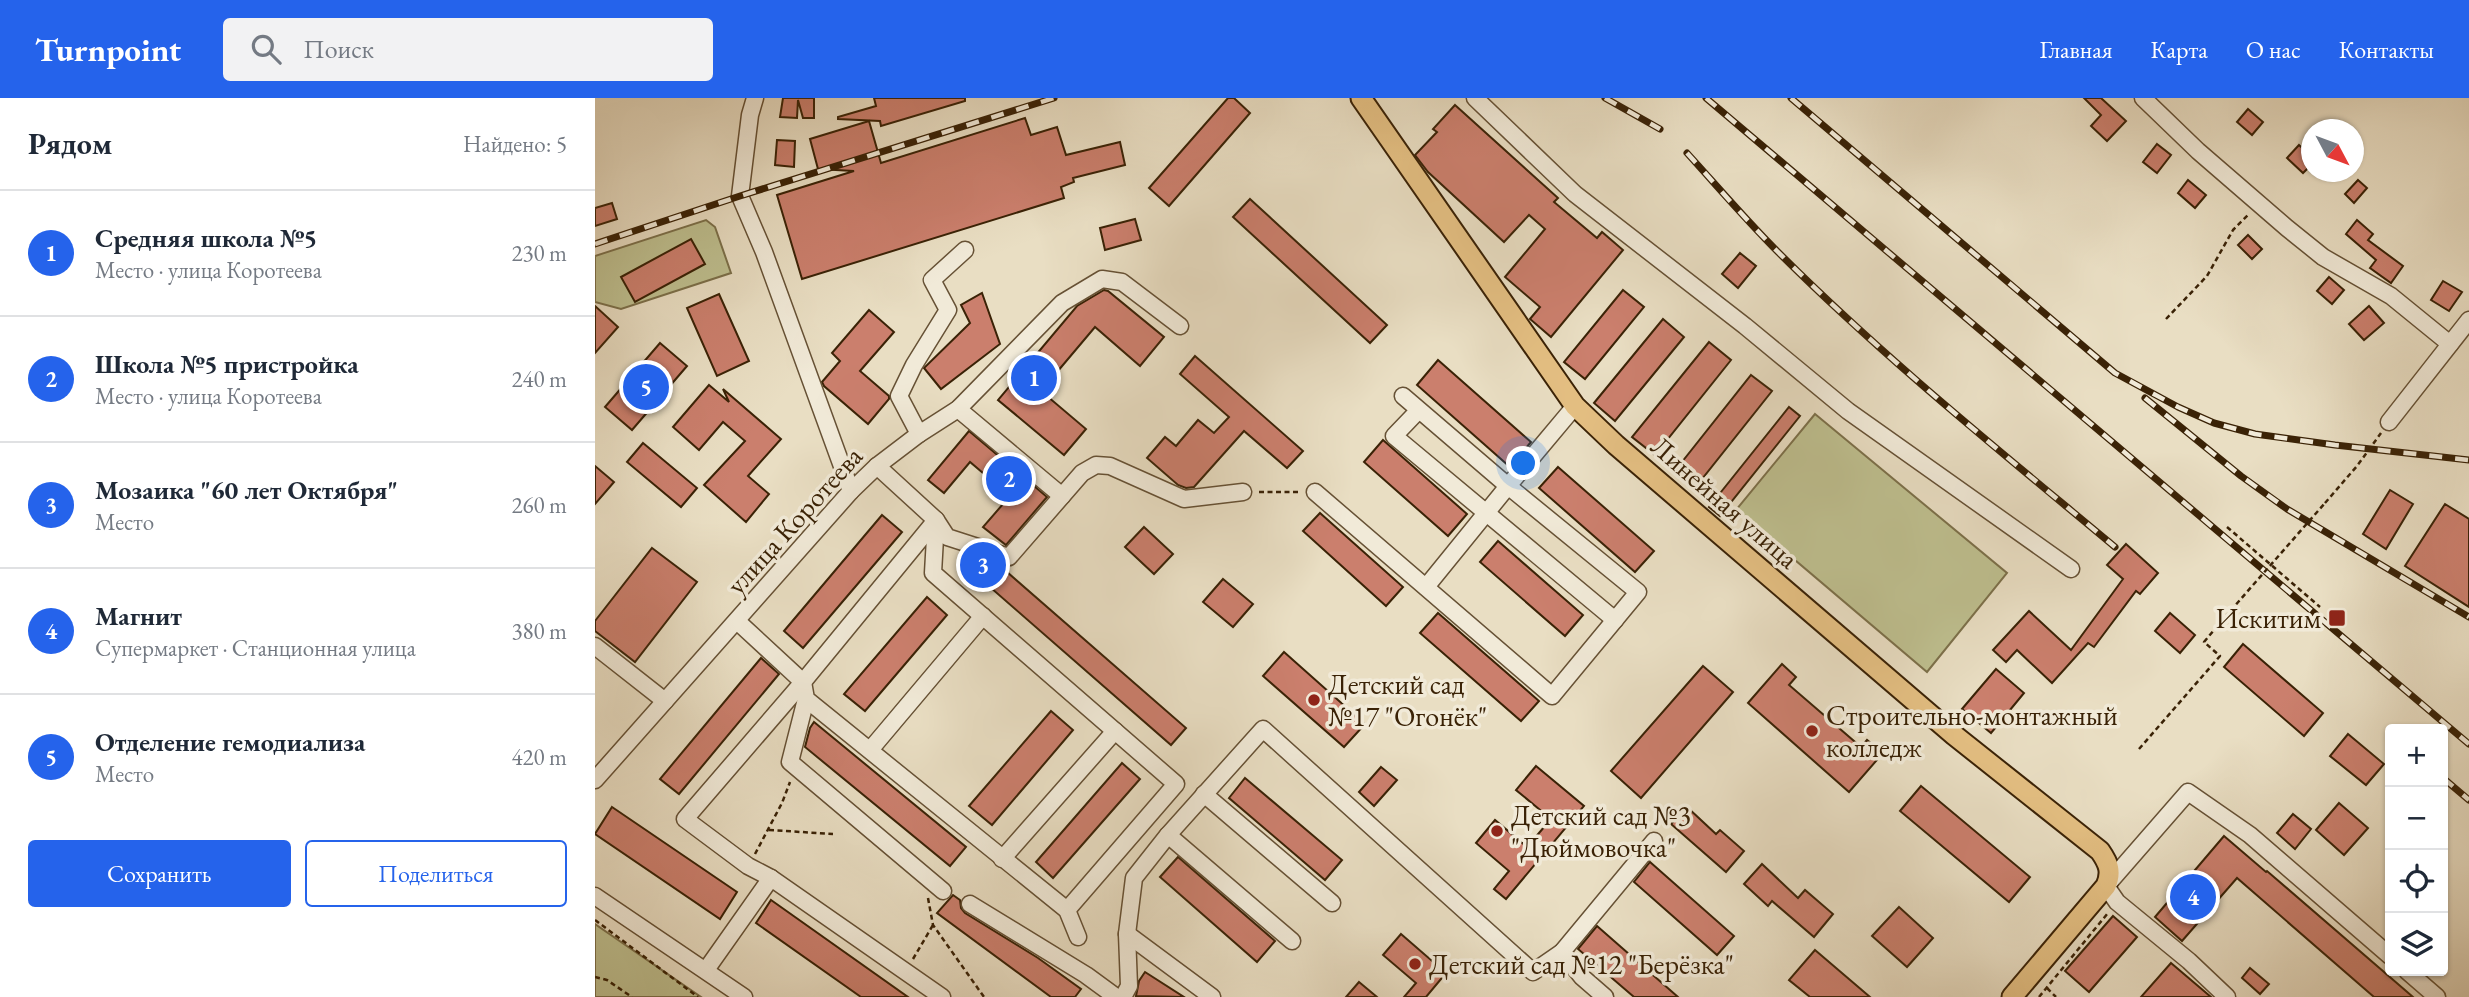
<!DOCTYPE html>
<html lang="ru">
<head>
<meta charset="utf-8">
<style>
  :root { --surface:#fff; --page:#f2f2f3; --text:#1f2937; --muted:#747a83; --line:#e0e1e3; --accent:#2563eb }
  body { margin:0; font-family:"EB Garamond",serif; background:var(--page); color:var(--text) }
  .controls { position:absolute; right:21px; bottom:21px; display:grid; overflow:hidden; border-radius:7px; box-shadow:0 2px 5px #0004 }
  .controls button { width:63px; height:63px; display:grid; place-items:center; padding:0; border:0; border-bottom:2px solid var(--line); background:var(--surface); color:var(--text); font:35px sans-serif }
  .compass { position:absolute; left:1706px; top:21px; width:63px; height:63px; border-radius:50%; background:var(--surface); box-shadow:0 2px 5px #0004; rotate:131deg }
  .you { position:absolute; left:929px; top:366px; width:24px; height:24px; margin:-18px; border:5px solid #fff; border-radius:50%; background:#1a73e8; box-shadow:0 0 0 10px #1a73e833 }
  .badge { display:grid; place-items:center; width:46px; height:46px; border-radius:50%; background:var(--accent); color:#fff; font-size:23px; font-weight:700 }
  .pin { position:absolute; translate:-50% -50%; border:4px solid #fff; box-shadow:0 2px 7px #0006 }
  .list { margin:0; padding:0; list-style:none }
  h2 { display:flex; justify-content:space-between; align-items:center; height:91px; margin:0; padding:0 28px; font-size:30px }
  h2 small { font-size:23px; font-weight:400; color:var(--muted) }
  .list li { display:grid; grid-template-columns:46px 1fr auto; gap:21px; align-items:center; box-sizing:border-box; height:126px; padding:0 28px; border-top:2px solid var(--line) }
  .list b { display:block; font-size:26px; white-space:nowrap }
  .list p { margin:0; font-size:23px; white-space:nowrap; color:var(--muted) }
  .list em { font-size:23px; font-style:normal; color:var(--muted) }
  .actions { display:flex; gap:14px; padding:21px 28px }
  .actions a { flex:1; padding:16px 0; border:2px solid var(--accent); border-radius:7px; text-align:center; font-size:24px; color:var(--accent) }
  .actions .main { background:var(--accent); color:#fff }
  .icon { flex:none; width:38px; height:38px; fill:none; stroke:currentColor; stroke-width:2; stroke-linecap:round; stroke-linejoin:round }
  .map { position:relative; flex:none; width:1874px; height:899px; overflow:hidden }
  header { display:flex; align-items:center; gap:42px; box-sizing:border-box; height:98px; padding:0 35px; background:var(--accent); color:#fff }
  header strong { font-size:33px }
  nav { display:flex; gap:38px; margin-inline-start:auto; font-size:24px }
  .search { width:490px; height:63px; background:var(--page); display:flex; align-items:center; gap:18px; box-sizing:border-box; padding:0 24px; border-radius:7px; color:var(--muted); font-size:26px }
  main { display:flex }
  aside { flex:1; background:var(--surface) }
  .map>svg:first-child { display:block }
  .green { fill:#bebf8f; stroke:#7c704a; stroke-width:2 }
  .building { fill:#cb7f6d; stroke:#3a2206; stroke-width:2 }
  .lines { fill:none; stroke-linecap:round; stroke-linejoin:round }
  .minor-casing { stroke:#665135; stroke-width:19 }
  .major-casing { stroke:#3a2206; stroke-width:23 }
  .path { stroke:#3a2206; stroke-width:2.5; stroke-dasharray:5 3.5; stroke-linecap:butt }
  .minor { stroke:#f1ead8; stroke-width:16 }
  .major { stroke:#e4bf82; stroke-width:19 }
  .rail-casing { stroke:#3a2206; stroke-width:7 }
  .rail { stroke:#f1ead8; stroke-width:4.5; stroke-dasharray:13; stroke-linecap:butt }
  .path-bridge { stroke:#3a2206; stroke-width:2.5; stroke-dasharray:5 3.5; stroke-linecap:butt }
  .poi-dot { fill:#8f2418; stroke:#f1ead8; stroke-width:2.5 }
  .labels { text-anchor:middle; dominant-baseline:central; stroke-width:7; stroke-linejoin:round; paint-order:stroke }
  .street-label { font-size:28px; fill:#3a2206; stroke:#f1ead8 }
  .poi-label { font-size:28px; fill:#3a2206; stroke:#f1ead8; text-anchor:start }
</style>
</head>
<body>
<header>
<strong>Turnpoint</strong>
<div class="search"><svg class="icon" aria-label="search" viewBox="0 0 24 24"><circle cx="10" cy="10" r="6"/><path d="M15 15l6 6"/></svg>Поиск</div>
<nav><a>Главная</a><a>Карта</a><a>О нас</a><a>Контакты</a></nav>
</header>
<main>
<aside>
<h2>Рядом<small>Найдено: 5</small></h2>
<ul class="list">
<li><span class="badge">1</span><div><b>Средняя школа №5</b><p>Место · улица Коротеева</p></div><em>230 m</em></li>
<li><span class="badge">2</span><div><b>Школа №5 пристройка</b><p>Место · улица Коротеева</p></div><em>240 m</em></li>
<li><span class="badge">3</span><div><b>Мозаика &quot;60 лет Октября&quot;</b><p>Место</p></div><em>260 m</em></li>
<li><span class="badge">4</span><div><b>Магнит</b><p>Супермаркет · Станционная улица</p></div><em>380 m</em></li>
<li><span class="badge">5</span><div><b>Отделение гемодиализа</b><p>Место</p></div><em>420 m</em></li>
</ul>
<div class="actions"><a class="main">Сохранить</a><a>Поделиться</a></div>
</aside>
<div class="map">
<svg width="1874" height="899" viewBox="0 0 1874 899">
  <rect width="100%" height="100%" fill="#e9dec3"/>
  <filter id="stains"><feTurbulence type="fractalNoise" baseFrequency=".00286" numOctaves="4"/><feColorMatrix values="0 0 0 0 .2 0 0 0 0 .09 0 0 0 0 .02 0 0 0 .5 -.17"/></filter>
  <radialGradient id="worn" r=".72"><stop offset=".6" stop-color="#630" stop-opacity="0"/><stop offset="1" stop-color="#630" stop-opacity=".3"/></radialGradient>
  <!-- green -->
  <g class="green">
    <polygon points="111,122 120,129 136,175 26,211 0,204 0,158"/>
    <polygon points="1220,316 1412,475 1332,574 1141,412"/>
    <polygon points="0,826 106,899 0,899"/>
  </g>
  <!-- building -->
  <g class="building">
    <polygon points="188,0 219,0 219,20 208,20 203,2 202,20 185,19"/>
    <polygon points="279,0 370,0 370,3 286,28 285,23 243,21 243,19 281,8"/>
    <polygon points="633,0 639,0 655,15 574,108 554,90"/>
    <polygon points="1489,0 1506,0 1531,23 1512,43 1496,28 1506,17"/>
    <polygon points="860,7 963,100 959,104 1002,140 1007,134 1028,152 956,239 935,221 945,209 910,179 950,131 934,117 909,144 833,74 820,57 842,34 838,31"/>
    <polygon points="1653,11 1668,24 1657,37 1642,24"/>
    <polygon points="430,20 436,37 462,29 471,57 525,44 530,67 478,80 479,84 466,89 469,100 207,181 182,97 259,73 223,71 215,41 274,23 286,65"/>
    <polygon points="182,42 200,43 199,69 180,67"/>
    <polygon points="1562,46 1576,57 1562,75 1548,64"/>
    <polygon points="1704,47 1717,59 1717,66 1708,75 1692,60"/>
    <polygon points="1593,82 1611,97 1600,110 1583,95"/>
    <polygon points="1763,82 1772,90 1759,105 1750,96"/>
    <polygon points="655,101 792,227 775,245 638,119"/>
    <polygon points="17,105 22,121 0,128 0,110"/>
    <polygon points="540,121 546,142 510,152 505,130"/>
    <polygon points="1762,122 1778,136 1773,142 1808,168 1796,185 1775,170 1781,162 1751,136"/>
    <polygon points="1653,137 1667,151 1657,161 1643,147"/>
    <polygon points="96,141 110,166 40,204 26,179"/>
    <polygon points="1145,155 1161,168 1143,190 1127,176"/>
    <polygon points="1734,179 1749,192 1737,206 1722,193"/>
    <polygon points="1848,183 1867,194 1854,213 1836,202"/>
    <polygon points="509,192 513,193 569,239 545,268 500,229 446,293 491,331 469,357 403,302 482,208"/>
    <polygon points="1028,192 1049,209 990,281 969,264"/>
    <polygon points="387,195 405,246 346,291 329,270 375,225 366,207"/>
    <polygon points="124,196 154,263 122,278 92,210"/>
    <polygon points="0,208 23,229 0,255"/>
    <polygon points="1774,208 1789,225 1769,242 1754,226"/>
    <polygon points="274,212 299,234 265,273 294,298 294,301 273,326 229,288 227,284 245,263 237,255"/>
    <polygon points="1068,221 1089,239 1020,323 999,305"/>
    <polygon points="1114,244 1136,262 1060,357 1037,339"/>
    <polygon points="65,245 92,268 37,332 10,309"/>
    <polygon points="600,258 708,353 692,370 649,333 599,389 591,390 583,387 552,360 570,339 581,348 603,322 619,335 634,319 585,276"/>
    <polygon points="843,262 936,344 915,369 822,287"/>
    <polygon points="1156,277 1177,293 1099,391 1079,374"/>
    <polygon points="114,287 134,304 128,291 186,341 153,378 174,396 151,424 109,387 150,343 128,324 104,352 78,329"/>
    <polygon points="1194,309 1205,318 1125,418 1114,409"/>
    <polygon points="374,333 452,399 411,447 388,429 415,398 375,364 349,395 333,382"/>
    <polygon points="788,342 872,416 853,438 769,364"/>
    <polygon points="48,345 102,390 86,409 32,364"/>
    <polygon points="0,368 19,384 0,406"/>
    <polygon points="963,369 1059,453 1040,474 944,390"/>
    <polygon points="1795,392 1818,406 1791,451 1768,436"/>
    <polygon points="1850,406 1874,421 1874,509 1810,468"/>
    <polygon points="725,415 808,489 791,508 708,433"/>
    <polygon points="287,417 307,434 208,550 189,533"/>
    <polygon points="549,429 578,456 559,476 530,449"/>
    <polygon points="903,443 988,517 970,538 885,464"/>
    <polygon points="1531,446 1563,475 1545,496 1541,493 1499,549 1493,545 1457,585 1422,552 1411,564 1398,552 1434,513 1476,552 1528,481 1512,467"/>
    <polygon points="57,450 102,484 40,564 0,533 0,523"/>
    <polygon points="392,463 404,467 591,630 576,647 380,476"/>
    <polygon points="628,481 658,506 638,529 608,504"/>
    <polygon points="332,499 352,517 270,613 249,596"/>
    <polygon points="843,515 944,603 926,623 825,535"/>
    <polygon points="1575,515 1600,537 1585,555 1560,533"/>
    <polygon points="1648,546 1728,615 1709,638 1629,569"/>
    <polygon points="689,554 770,626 749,649 668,578"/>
    <polygon points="166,560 184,576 84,696 65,681"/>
    <polygon points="1187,566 1201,579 1194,587 1266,649 1272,642 1288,655 1254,694 1153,605"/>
    <polygon points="1108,568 1138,594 1046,700 1016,673"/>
    <polygon points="1401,571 1429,595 1396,635 1367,611"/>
    <polygon points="456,613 478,632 397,727 374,708"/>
    <polygon points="219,624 371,749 355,768 210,649 215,630"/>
    <polygon points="1753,636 1789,666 1771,687 1735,658"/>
    <polygon points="527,665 545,681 458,780 441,764"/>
    <polygon points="941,668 989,708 911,801 899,791 914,773 881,745 900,722 932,749 956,721 921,692"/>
    <polygon points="786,669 802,682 779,708 764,694"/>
    <polygon points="650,680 747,762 730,782 634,700"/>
    <polygon points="1326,688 1435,779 1414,804 1305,713"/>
    <polygon points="1744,705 1773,730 1749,757 1721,732"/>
    <polygon points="17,709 142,794 125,821 0,736"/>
    <polygon points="1092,709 1121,736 1125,732 1149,753 1131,774 1076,726"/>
    <polygon points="1698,716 1716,731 1700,751 1682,735"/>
    <polygon points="1629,738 1671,774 1672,773 1818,899 1779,899 1642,780 1587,843 1560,819"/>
    <polygon points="583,759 680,843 662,864 565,779"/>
    <polygon points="1055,764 1139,838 1122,857 1039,784"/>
    <polygon points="1167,766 1203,800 1210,792 1238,816 1219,839 1177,803 1173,808 1149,786"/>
    <polygon points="358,797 365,802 366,810 370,815 443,860 486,891 480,899 456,899 342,815"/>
    <polygon points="176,802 313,899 266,899 161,825"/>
    <polygon points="1304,809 1338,840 1312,869 1277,838"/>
    <polygon points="1518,818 1542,839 1494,894 1470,873"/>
    <polygon points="1002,828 1083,899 1039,899 983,851"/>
    <polygon points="806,836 851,875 831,899 809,899 821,885 788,857"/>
    <polygon points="1220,852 1275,899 1215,899 1194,882"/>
    <polygon points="1576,865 1616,899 1546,899"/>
    <polygon points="1655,870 1674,886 1665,896 1647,880"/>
    <polygon points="550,874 589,899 541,898 544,883"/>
    <polygon points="764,884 782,899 751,899"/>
  </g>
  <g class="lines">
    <defs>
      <g id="minor">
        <polyline points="160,0 155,17 145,98 169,154 256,393"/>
        <polyline points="880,0 980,96 1150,228 1253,313 1476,471"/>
        <polyline points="1548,0 1603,53 1692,130 1728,159 1796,198 1855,246"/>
        <polyline points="808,298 913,388 831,489"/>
        <polyline points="363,311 467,398 487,375 501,367 515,368 589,401 648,394"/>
        <polyline points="823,313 799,338 1020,522"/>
        <polyline points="1794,324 1874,222"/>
        <polyline points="324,336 363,311 467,205 507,181 527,184 585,228"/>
        <polyline points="282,368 341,422 338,475 581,686 472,812"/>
        <polyline points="720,394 957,598 1043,494 913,388 980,308"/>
        <polyline points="142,523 208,584 341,422 352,439 414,459 467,398"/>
        <polyline points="0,548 70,603"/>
        <polyline points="208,584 90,721 153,768 176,780 347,899"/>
        <polyline points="208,584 211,601 472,812 483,839"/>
        <polyline points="211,601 195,664 348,793"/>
        <polyline points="275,652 388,518"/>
        <polyline points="0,682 256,393 282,368 324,336 304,298 319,267 353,212 337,182 370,152"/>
        <polyline points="609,696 737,805"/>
        <polyline points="573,737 697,843"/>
        <polyline points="407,761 520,633"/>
        <polyline points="0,798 149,899"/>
        <polyline points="375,806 491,877 521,899"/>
        <polyline points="532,836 617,899"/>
        <polyline points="111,872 176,780"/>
        <polyline points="1812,873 1842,899"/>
        <polyline points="528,899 534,888 532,836 539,780 573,737 668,631 938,874 967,854"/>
        <polyline points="1010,899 987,879 967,854 1059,743"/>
        <polyline points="1632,899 1594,863 1522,804 1511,788 1593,694 1655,737 1795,858"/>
      </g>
      <path id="major" d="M766,0l214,308 41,39 338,290 146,116c9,13 12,21 6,35l-94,111"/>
    </defs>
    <!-- minor casing -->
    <use href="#minor" class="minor-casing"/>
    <!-- major casing -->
    <use href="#major" class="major-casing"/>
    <!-- path -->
    <g class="path">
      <polyline points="1571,221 1612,178 1638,132 1654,116"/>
      <polyline points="664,394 706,394"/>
      <polyline points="1730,405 1762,368 1786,335"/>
      <polyline points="1632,429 1725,509"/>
      <polyline points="1544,651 1625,558 1609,544 1630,519"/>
      <polyline points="174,732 238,736"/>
      <polyline points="160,756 187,705 195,684"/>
      <polyline points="333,800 338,827 389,899"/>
      <polyline points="0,822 103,899"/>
      <polyline points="318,861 338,827"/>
      <polyline points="0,879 12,882 37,899"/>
      <polyline points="1452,890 1461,899"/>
      <polyline points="1444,899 1513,815"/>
    </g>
    <!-- minor -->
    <use href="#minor" class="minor"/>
    <!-- major -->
    <use href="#major" class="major"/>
    <defs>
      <g id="rail">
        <polyline points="1010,0 1065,31"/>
        <polyline points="1111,0 1874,646"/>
        <polyline points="1196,0 1520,275 1583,309 1619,325 1660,336 1740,347 1874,362"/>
        <path d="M1092,55c30,33 59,67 90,98 106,106 223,200 338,296"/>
        <polyline points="0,146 145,98 459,0"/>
        <polyline points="1550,300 1646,378 1692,411 1874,519"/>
        <polyline points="1848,680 1874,702"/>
      </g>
    </defs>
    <!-- rail casing -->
    <use href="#rail" class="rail-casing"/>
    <!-- rail -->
    <use href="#rail" class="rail"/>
    <!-- path-bridge -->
    <polyline class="path-bridge" points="1630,519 1730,405"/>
  </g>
  <!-- markers -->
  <g class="poi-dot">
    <rect x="1733" y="511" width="18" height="18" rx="3.5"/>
    <circle cx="719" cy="602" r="7"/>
    <circle cx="1217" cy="633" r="7"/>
    <circle cx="902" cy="733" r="7"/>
    <circle cx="820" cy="866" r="7"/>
  </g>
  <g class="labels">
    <!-- street labels -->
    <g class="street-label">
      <text transform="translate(1130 404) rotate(41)">Линейная улица</text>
      <text transform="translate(199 422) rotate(-48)">улица Коротеева</text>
    </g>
    <!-- poi labels -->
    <g class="poi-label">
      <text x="1726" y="520" text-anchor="end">Искитим</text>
      <text x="733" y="586">Детский сад<tspan x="733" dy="32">№17 "Огонёк"</tspan></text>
      <text x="1231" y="617">Строительно-монтажный<tspan x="1231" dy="32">колледж</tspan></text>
      <text x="916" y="717">Детский сад №3<tspan x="916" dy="32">"Дюймовочка"</tspan></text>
      <text x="834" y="866">Детский сад №12 "Берёзка"</text>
    </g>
  </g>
  <rect width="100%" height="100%" filter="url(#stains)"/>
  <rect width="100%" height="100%" fill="url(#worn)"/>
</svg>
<div class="controls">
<button>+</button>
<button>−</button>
<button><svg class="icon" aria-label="locate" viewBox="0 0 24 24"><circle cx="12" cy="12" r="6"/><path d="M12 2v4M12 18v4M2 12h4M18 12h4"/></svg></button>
<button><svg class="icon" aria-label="layers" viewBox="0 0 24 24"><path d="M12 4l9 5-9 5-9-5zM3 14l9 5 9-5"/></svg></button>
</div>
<svg class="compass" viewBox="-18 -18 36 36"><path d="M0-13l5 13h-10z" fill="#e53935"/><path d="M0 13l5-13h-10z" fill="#747a83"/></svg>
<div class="you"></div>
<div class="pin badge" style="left:439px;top:280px">1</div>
<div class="pin badge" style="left:414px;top:381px">2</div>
<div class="pin badge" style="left:388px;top:467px">3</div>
<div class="pin badge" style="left:1598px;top:799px">4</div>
<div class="pin badge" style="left:51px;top:289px">5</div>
</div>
</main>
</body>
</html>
